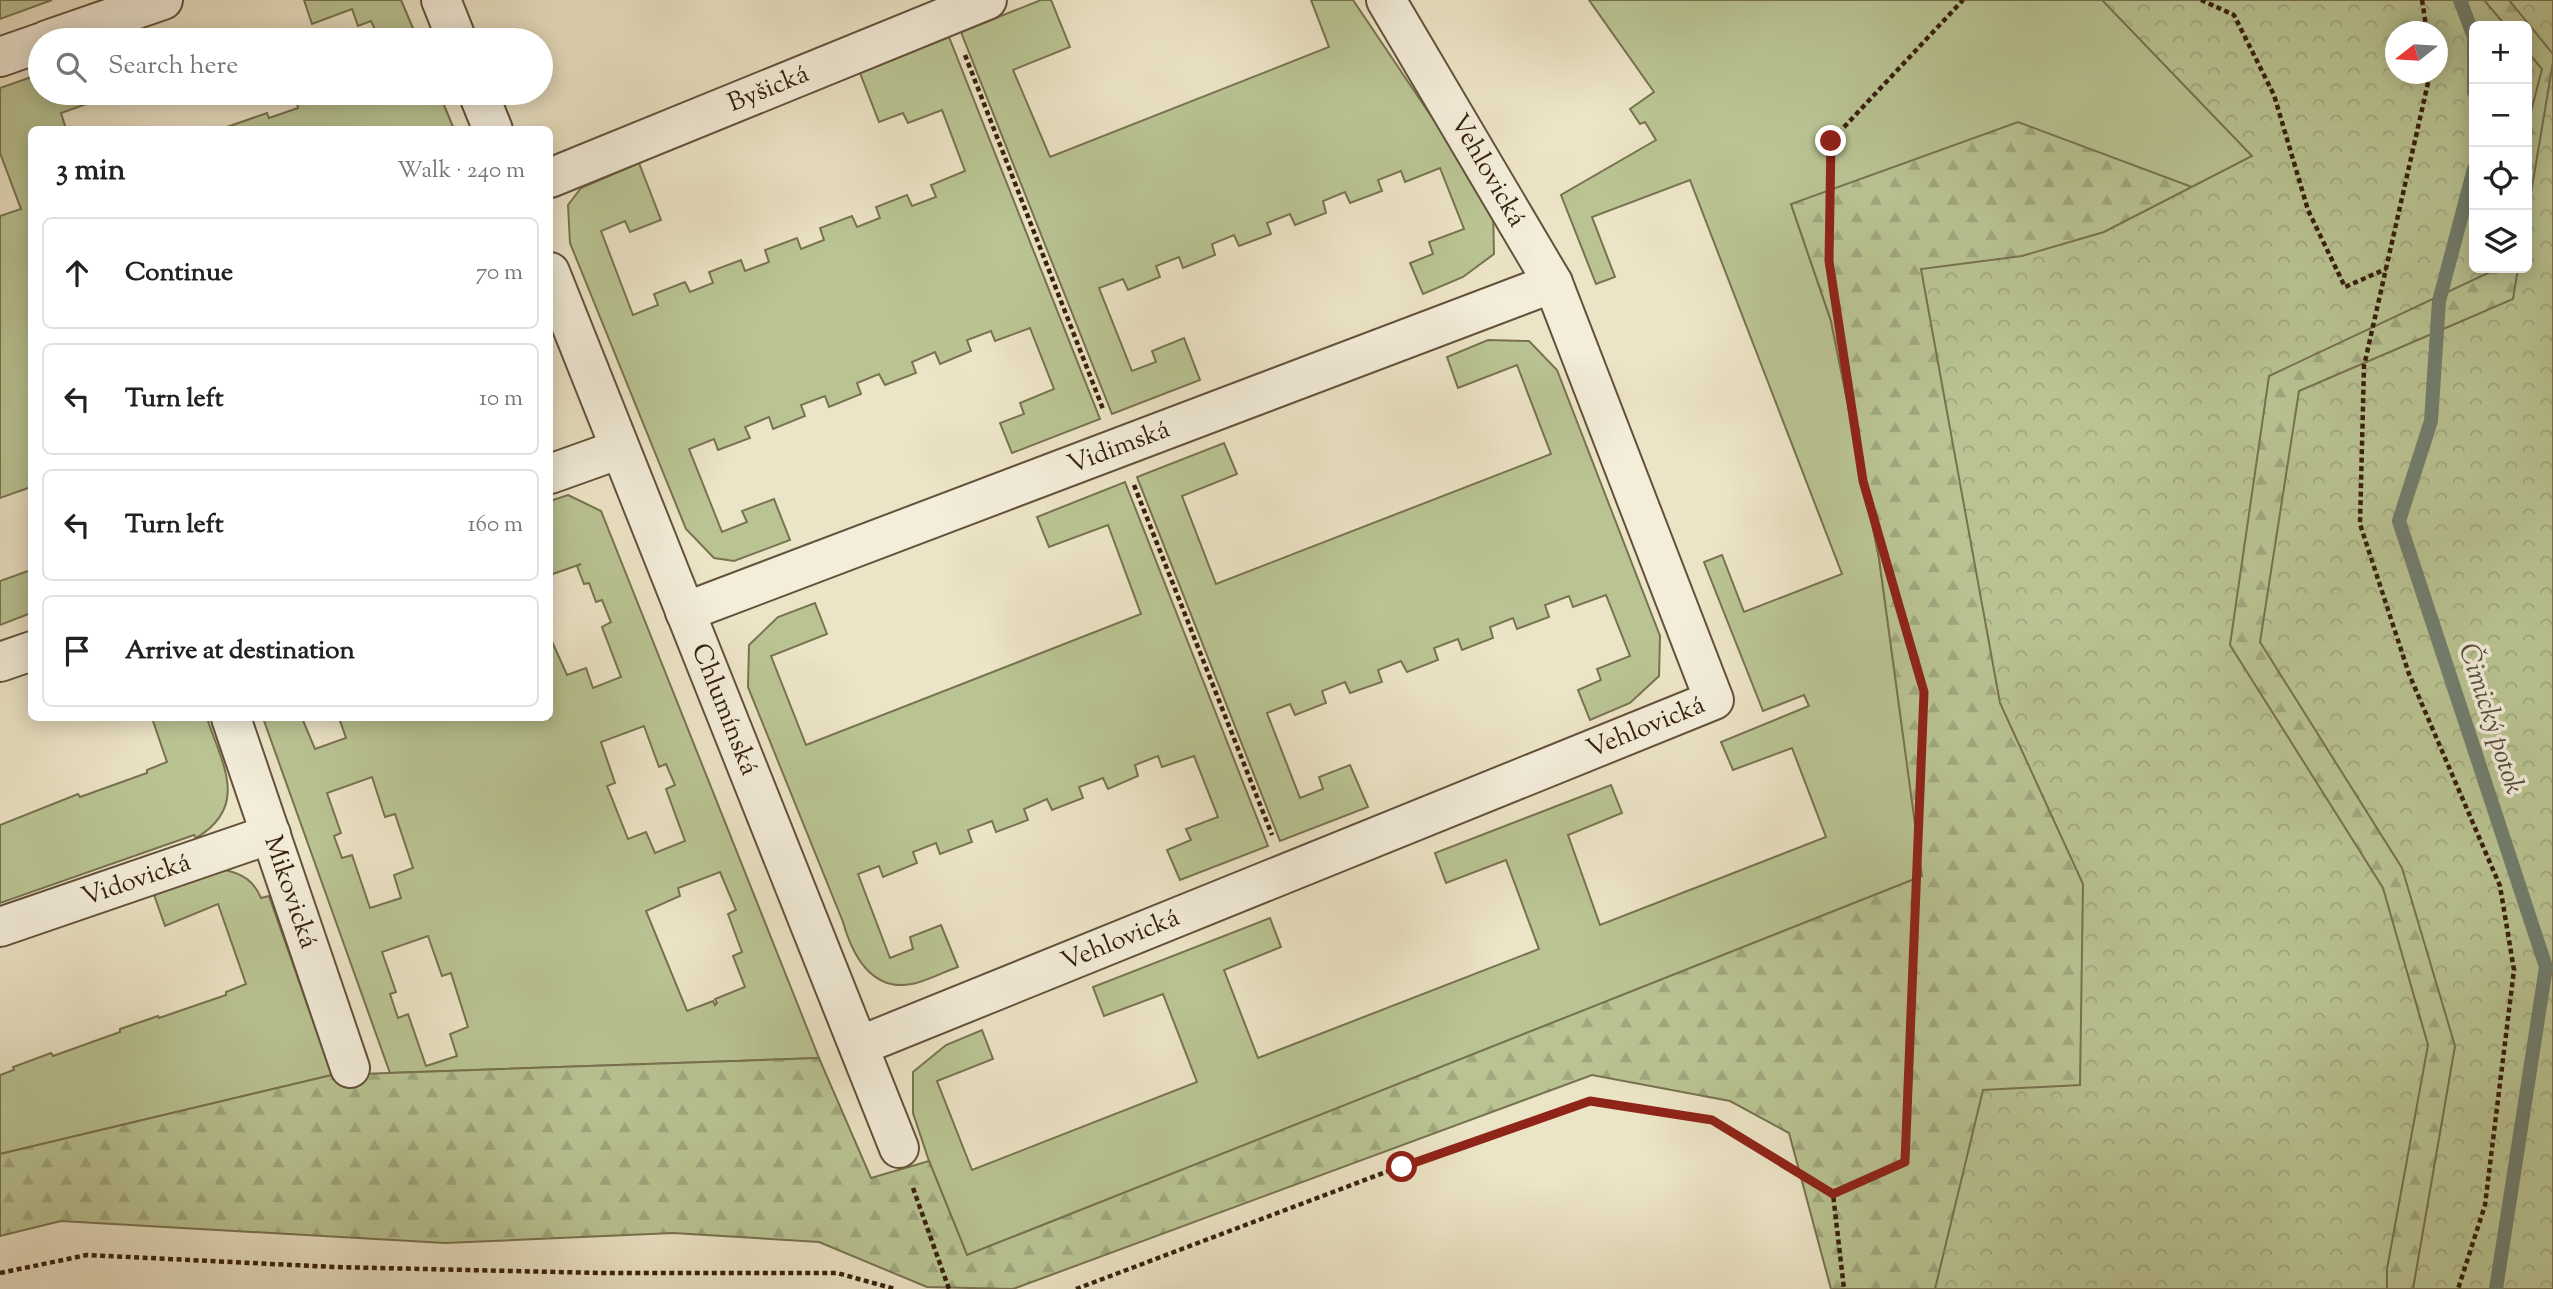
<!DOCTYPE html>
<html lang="en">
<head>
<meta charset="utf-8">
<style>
  :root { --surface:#fff; --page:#f2f2f2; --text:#222; --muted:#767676; --line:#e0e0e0 }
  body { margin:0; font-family:"Sorts Mill Goudy",serif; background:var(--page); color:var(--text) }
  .controls { position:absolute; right:21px; top:21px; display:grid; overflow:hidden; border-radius:10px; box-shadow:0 4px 18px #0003 }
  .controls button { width:63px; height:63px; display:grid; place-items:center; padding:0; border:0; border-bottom:2px solid var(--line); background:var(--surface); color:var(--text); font:35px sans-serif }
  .compass { position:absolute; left:2385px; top:21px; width:63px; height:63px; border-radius:50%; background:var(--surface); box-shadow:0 4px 18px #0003; rotate:253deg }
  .stop { position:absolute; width:21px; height:21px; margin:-16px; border:5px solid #8f2418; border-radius:50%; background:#fff }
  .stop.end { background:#8f2418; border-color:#fff; box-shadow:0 2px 7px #0008 }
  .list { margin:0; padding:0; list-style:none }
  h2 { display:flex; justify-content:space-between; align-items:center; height:91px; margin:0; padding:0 28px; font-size:30px }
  h2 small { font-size:23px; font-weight:400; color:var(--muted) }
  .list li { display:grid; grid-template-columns:46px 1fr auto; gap:21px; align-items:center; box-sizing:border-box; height:112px; margin:0 14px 14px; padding:0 14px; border:2px solid var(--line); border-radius:10px }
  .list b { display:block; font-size:26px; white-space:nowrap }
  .list em { font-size:23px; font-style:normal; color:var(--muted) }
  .icon { flex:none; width:38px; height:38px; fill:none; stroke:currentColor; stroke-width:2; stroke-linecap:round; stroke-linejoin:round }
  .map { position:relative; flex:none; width:2553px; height:1289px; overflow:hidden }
  .search { position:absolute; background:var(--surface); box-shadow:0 4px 18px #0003; left:28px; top:28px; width:525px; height:77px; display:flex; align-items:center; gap:18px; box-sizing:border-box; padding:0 24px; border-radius:38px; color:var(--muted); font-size:26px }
  .panel { position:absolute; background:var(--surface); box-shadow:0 4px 18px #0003; left:28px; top:126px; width:525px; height:595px; border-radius:10px }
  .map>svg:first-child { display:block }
  .green { fill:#bac493; stroke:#787250; stroke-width:2; fill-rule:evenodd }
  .forest { fill:url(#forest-firs); stroke:#787250; stroke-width:2; fill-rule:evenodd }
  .park { fill:url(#park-crowns); stroke:#787250; stroke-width:2; fill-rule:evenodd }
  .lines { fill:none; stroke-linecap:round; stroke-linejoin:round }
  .stream { stroke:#727f70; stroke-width:14 }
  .street-casing { stroke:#64513b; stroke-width:42 }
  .path { stroke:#37200d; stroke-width:4.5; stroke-dasharray:5 3.5; stroke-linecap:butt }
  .street { stroke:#f3edda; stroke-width:38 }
  .route { stroke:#8f2418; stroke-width:9 }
  .labels { text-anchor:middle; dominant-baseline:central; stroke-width:7; stroke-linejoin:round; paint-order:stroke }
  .street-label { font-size:26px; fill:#37200d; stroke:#f3edda }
  .water-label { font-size:28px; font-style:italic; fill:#54503f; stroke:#f3edda }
</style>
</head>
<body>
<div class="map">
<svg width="2553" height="1289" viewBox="0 0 2553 1289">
  <defs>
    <pattern id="forest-firs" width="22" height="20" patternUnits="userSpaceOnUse" patternTransform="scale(1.75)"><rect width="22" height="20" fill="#bac493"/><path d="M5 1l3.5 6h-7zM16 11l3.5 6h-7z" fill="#a0a87e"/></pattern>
    <pattern id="park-crowns" width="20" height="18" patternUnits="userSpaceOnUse" patternTransform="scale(1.75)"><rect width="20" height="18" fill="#bac493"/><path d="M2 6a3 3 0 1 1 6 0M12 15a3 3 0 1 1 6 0" fill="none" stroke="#a0a87e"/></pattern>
  </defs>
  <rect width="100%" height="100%" fill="#ece4c6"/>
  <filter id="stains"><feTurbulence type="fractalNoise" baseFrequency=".00286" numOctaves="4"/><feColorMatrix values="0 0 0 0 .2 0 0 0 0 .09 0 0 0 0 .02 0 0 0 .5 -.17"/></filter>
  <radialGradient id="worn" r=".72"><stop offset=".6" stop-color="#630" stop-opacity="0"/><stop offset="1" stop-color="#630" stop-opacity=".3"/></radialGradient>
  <!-- green -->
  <g class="green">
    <polygon points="0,0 52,0 0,19"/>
    <polygon points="304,0 401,0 418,40 380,40 371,21 358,26 352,9 312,24"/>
    <polygon points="1041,0 1051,0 1070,47 1013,70 1050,157 1329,47 1311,0 1353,0 1493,208 1494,254 1463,277 1423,294 1410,263 1433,254 1429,242 1464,229 1440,168 1405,182 1401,171 1378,180 1382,191 1350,203 1345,192 1323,201 1326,213 1295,225 1290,214 1267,223 1271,234 1239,246 1234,235 1212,244 1215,255 1183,268 1179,257 1156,266 1160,277 1128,290 1123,279 1099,288 1132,371 1156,362 1152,351 1184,338 1200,380 1112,414 961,32"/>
    <polygon points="1589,0 2360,0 2351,246 1791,204 1831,321 1879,558 1923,876 967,1255 929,1161 913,1113 913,1072 946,1045 982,1030 993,1059 937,1081 972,1170 1197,1082 1163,994 1104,1016 1093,987 1270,918 1281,947 1224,970 1258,1058 1539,949 1506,860 1446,883 1435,853 1611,785 1622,813 1568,835 1600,925 1826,837 1792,748 1733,770 1721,742 1809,706 1804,695 1763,711 1704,562 1722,555 1744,612 1842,574 1690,180 1592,217 1615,277 1596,284 1561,195 1656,140 1645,122 1640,124 1630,109 1654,92"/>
    <polygon points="949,37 1100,419 1012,453 1000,423 1024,414 1020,403 1054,389 1030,328 995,341 991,331 967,340 971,351 940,364 935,352 912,362 916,373 885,385 879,374 857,383 861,394 829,407 825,396 801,405 805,416 773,429 769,417 745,427 750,438 718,450 714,439 689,449 722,532 747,522 742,511 774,499 790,540 734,561 714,558 686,529 570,243 568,205 581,188 639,163 661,220 630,232 625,221 601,231 633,315 658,305 654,294 685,282 690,292 713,283 709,272 741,260 745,271 769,262 765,250 797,238 801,249 824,240 820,228 852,216 857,227 880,218 876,207 907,195 912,206 936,197 931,185 965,171 942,110 908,123 903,113 879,122 860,73"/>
    <polygon points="40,74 40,93 98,93 101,99 61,113 66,129 32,130 31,487 0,498 0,216 21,209 0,153 0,88"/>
    <polygon points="326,93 439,93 454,129 221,129 267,113 269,118 298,108 297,103"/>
    <polygon points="1488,340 1529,341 1557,370 1660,636 1659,676 1630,703 1590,720 1578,690 1601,680 1597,669 1630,656 1606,595 1573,607 1569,596 1545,605 1549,617 1517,629 1513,618 1490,627 1493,638 1462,650 1458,639 1434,648 1438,660 1407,672 1401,661 1378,670 1382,682 1350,693 1345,682 1322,691 1326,703 1295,715 1290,704 1267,713 1300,798 1323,789 1319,777 1350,765 1368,807 1280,841 1137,477 1224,443 1237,474 1182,496 1216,584 1551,454 1517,365 1458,388 1447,357"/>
    <path d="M1125,482l143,364 -88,34 -13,-30 24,-10 -5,-11 32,-12 -24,-61 -32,11 -4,-11 -23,9 3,11 -30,13 -5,-11 -24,9 4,11 -31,12 -5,-11 -23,10 4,11 -32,12 -4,-11 -24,9 4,12 -32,12 -4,-11 -23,9 4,11 -34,14 -4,-11 -21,8 32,84 23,-9 -3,-12 31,-12 17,42c-15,5 -31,14 -46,17 -41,8 -60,-30 -69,-62l-95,-235 1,-42 29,-28 37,-14 12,31 -56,22 35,89 335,-131 -33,-89 -59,22 -12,-30z"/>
    <path d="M568,495l33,16 218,547 -429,15 -127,-355h39l13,31 31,-11 -7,-20h211v-81l17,38 19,-7 7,20 28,-11 -19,-50 9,-5 -9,-22 -6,2 -7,-19 -5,1 -7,-18 4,-2 -31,11v-74zM644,726l15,41 7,-3 9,21 -9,4 19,52 -30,12 -9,-21 -18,7 -21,-53 8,-3 -14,-41zM372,777l13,40 10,-3 18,54 -19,7 7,23 -31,10 -18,-53 -10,3 -8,-22 7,-3 -14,-40zM720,872l16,38 -8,4 14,38 -9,4 12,31 -30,12 2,4 -2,2 -2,-4 -26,10 -41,-100 34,-15 -2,-8zM428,936l14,40 9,-3 17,54 -18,7 7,22 -31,10 -18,-52 -10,4 -8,-24 6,-2 -14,-40z"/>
    <polygon points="31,570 31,613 0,625 0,581"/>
    <path d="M152,718h55c15,46 43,88 -11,120l-2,-3 -194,68v-78l78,-31 2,3 67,-24v-3l20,-8z"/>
    <path d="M225,870c18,4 29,11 36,28l8,-2 63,179 -332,79v-79l14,-5 -1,-3 38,-14 2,3 67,-24v-3l38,-13 1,2 67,-23v-3l20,-8 -28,-80 -53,22 -12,-34z"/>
  </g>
  <!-- forest -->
  <path class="forest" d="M2360,0h193v1289h-722l-42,-156 -59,-32 -138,-26 -579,214 -86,-2 -108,-45 -146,-9 -228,10 -384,-22 -61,15v-82l332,-79 487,-17 52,120 58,-17 38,94 955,-379 -43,-318 -48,-237 -40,-117 227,-82 332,124zM2474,26h53v242h-53zM2396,32h42v42h-42z"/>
  <!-- park -->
  <g class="park">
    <path d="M2102,0h382l22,26h-32v242h15l-1,5 -219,103 -39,269 153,243 45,157 -41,224v20h-452l48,-199 97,-5 3,-201 -83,-181 -79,-434 101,-13 82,-24 148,-76zM2396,32h42v42h-42z"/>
    <polygon points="2509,0 2553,0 2553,54"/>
    <polygon points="2527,51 2542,69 2527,127"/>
    <polygon points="2553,62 2553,1289 2413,1289 2455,1046 2402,868 2260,642 2299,391 2513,299 2518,268 2527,268 2527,217"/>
  </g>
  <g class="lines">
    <!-- stream -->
    <g class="stream">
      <polyline points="2460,0 2474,37 2474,92"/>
      <polyline points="2474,169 2439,301 2431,421 2399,521 2546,967 2496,1289"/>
    </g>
    <defs>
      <g id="street">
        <polyline points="441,0 457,40"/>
        <polyline points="47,40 163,0"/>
        <polyline points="0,57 40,43"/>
        <polyline points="478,93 493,130"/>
        <path id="s1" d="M550,178l437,-178"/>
        <path id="s2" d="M550,272l349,876"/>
        <polyline points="550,474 620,449"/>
        <path id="s3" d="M685,612l868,-329"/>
        <polyline points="0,662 32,651"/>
        <path id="s4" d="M231,718l119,350"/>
        <path id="s5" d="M0,927l271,-93"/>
        <path id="s6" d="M859,1046l855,-346 -161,-417 -167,-283"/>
      </g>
    </defs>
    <!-- street casing -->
    <use href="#street" class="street-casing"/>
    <!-- path -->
    <g class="path">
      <polyline points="2201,0 2234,15 2274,95 2308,210 2345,287 2386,269"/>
      <polyline points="2422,0 2427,32"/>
      <polyline points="965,55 1103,409"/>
      <polyline points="2430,74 2364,366 2360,524 2409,674 2500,886 2514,970 2485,1205 2458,1289"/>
      <polyline points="1134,485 1272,835"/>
      <polyline points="913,1188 949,1289"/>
      <polyline points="1833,1194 1905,1162 1910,1083 1924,692 1863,481 1829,261 1831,141 1963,0"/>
      <polyline points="0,1273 87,1255 334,1267 601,1273 837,1273 895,1289"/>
      <polyline points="1076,1289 1402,1166 1590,1101 1712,1120 1833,1194 1844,1289"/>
    </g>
    <!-- street -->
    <use href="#street" class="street"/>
  </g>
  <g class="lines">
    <!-- route -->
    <polyline class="route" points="1402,1167 1590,1101 1712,1120 1833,1194 1905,1162 1924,692 1863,481 1829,261 1831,141"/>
  </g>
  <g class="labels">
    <!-- street labels -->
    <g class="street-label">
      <text stroke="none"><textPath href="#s1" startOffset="236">Byšická</textPath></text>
      <text transform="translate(1487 171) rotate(60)">Vehlovická</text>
      <text stroke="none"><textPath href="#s3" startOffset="464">Vidimská</textPath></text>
      <text stroke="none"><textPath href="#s2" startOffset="471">Chlumínská</textPath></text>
      <text stroke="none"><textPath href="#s6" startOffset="849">Vehlovická</textPath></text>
      <text stroke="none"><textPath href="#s5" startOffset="144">Vidovická</textPath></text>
      <text stroke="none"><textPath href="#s4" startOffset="184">Mikovická</textPath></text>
      <text stroke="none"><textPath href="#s6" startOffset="282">Vehlovická</textPath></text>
    </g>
    <!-- water labels -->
    <g class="water-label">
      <text transform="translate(2490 719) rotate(72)">Čimický potok</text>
    </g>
  </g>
  <rect width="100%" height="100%" filter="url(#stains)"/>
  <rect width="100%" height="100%" fill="url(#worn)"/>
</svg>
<div class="controls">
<button>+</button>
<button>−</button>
<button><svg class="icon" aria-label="locate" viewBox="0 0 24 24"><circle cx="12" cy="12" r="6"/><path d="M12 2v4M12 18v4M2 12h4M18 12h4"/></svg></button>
<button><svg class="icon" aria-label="layers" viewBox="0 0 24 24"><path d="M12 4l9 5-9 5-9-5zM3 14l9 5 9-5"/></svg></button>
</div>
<svg class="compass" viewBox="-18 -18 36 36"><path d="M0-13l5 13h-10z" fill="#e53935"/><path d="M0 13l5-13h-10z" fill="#767676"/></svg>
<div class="stop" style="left:1402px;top:1167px"></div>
<div class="stop end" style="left:1831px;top:141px"></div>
<div class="search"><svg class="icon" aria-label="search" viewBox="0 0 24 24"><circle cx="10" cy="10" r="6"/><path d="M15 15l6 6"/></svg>Search here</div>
<section class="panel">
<h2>3 min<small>Walk · 240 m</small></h2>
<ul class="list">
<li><svg class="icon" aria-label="ahead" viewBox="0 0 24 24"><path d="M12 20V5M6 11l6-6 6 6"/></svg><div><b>Continue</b></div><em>70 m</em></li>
<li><svg class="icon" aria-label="left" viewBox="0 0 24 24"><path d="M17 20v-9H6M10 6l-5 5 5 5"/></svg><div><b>Turn left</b></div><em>10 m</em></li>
<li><svg class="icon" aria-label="left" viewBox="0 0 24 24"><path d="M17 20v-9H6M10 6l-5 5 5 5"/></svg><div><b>Turn left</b></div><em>160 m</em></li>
<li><svg class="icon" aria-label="arrive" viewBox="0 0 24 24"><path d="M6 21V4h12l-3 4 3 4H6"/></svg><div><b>Arrive at destination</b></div></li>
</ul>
</section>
</div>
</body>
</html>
